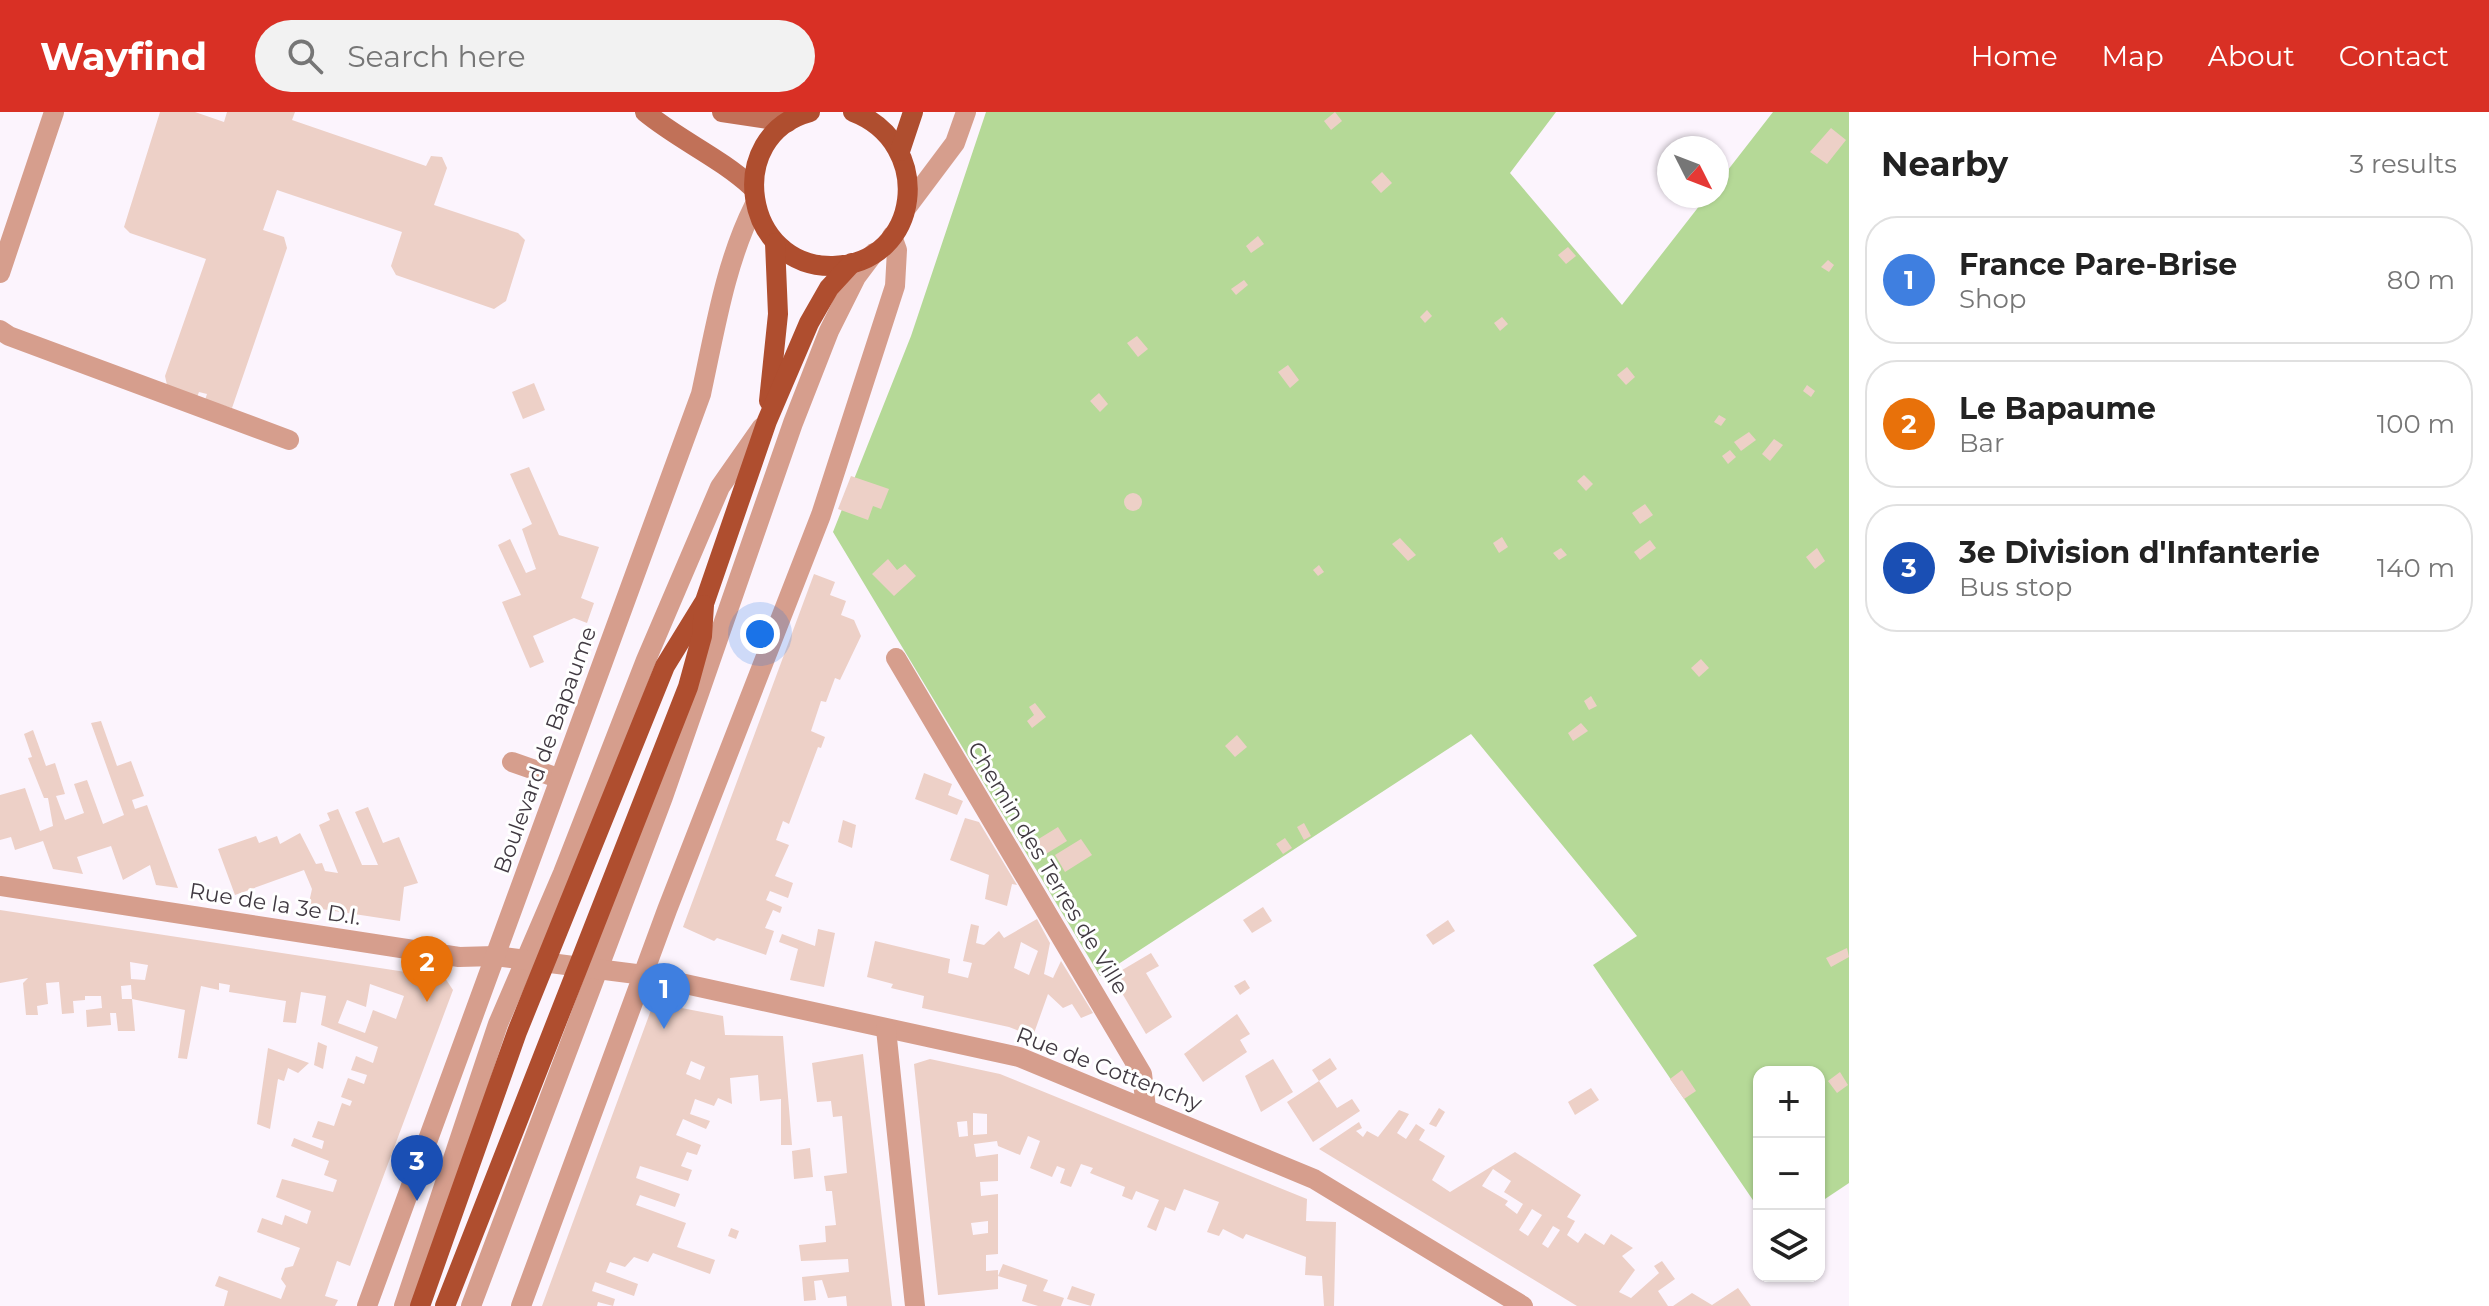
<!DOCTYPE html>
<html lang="en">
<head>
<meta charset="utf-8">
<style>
  :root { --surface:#fff; --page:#f2f2f2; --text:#222; --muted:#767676; --line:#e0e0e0; --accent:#d93025 }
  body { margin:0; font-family:Montserrat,sans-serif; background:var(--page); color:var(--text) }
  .controls { position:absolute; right:24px; bottom:24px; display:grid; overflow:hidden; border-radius:16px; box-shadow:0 2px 6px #0004 }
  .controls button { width:72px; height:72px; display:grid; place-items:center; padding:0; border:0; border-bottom:2px solid var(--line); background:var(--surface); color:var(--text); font:40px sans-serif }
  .compass { position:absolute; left:1657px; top:24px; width:72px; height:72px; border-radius:50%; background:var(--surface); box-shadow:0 2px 6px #0004; rotate:132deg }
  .you { position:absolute; left:760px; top:522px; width:28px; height:28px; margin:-20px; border:6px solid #fff; border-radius:50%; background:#1a73e8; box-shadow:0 0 0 12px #1a73e833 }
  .badge { display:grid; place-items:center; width:52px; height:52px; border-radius:50%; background:var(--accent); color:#fff; font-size:26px; font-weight:700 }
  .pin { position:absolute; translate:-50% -66px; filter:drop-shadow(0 2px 4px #0008) }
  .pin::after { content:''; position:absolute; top:42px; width:28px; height:24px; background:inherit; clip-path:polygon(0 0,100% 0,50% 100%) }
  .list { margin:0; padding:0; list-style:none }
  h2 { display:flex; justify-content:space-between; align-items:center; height:104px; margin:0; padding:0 32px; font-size:34px }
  h2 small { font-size:26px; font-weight:400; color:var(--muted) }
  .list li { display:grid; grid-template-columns:52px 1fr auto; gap:24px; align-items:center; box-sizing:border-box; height:128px; margin:0 16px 16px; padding:0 16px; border:2px solid var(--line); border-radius:32px }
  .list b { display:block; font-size:30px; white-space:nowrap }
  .list p { margin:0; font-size:26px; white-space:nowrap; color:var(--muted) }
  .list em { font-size:26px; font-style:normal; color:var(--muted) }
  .icon { flex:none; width:44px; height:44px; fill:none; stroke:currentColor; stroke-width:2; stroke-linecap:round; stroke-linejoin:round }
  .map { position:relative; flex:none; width:1849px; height:1194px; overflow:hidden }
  header { display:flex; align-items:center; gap:48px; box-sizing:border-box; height:112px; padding:0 40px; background:var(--accent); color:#fff }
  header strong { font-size:38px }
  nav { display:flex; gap:44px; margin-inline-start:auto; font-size:28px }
  .search { width:560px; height:72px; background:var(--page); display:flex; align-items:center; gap:20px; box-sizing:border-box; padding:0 28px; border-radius:44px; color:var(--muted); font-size:30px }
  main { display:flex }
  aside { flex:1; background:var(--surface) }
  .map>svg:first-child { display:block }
  .green { fill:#b5d997 }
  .building { fill:#edd0c7; fill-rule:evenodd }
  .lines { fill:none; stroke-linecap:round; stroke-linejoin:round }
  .lane { stroke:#d69e8d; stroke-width:20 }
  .street { stroke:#d69e8d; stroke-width:20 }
  .secondary { stroke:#c17158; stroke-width:20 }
  .primary { stroke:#af4e2f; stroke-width:20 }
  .labels { text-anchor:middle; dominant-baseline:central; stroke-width:6; stroke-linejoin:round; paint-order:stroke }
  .street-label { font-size:22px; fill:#413a42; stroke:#fff }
</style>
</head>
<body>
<header>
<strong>Wayfind</strong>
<div class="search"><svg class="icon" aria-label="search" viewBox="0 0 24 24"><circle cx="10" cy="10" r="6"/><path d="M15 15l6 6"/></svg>Search here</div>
<nav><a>Home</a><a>Map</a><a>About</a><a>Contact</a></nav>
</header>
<main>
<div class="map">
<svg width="1849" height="1194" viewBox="0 0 1849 1194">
  <rect width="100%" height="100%" fill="#fcf4fd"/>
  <!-- green -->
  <polygon class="green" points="986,0 1556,0 1510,61 1622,193 1707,84 1717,84 1717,72 1773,0 1849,0 1849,1071 1819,1091 1819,960 1759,960 1759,1097 1593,853 1637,824 1471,622 1100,864 833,420 911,224"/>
  <!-- building -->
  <g class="building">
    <polygon points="160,0 195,0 224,10 227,0 295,0 292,8 426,54 431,44 442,45 447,56 434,93 518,121 525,128 506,189 494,197 396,163 391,154 402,120 277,78 263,118 284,125 287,136 232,296 205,288 207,282 199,280 197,285 167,273 165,264 206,147 130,121 124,115"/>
    <polygon points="1335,0 1342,9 1331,18 1324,9"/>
    <polygon points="1831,16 1846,28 1827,52 1810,40"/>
    <polygon points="1382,60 1392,71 1381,81 1371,70"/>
    <polygon points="1258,124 1264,132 1251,141 1246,134"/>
    <polygon points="1568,135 1576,144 1566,152 1558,143"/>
    <polygon points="1828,148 1834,153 1829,160 1821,155"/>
    <polygon points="1244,168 1248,173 1236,183 1231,177"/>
    <polygon points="1427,198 1432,204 1425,211 1420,205"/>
    <polygon points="1502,205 1508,212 1500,219 1494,211"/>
    <polygon points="1137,224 1148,237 1138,245 1127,231"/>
    <polygon points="1288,253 1299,268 1290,276 1278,260"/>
    <polygon points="1627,255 1635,265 1626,273 1617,263"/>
    <polygon points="534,271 545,298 523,307 512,280"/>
    <polygon points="1807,273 1815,279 1811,285 1803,279"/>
    <polygon points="1099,281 1108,292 1100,300 1090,289"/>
    <polygon points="1719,303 1726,307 1721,314 1714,310"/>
    <polygon points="1749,320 1756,328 1741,339 1734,330"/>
    <polygon points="1774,327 1783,333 1770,349 1762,342"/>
    <polygon points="1730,338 1736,345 1728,352 1722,344"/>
    <polygon points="529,355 559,423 599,435 581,486 594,491 587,511 574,506 533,524 544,550 530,556 502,490 521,483 498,433 510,427 526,461 536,457 522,417 532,412 510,362"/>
    <polygon points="1584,363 1593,372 1586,379 1577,369"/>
    <polygon points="851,364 889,377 881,397 873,394 868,408 838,397"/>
    <circle cx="1133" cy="390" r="9"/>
    <polygon points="1645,392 1653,403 1640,412 1632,401"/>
    <polygon points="1502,425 1508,435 1499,441 1493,431"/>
    <polygon points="1400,426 1416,443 1408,449 1392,432"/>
    <polygon points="1650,428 1656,436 1640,448 1634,440"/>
    <polygon points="1561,436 1567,443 1559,448 1553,441"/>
    <polygon points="1817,436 1825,449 1815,457 1806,445"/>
    <polygon points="888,447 897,458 905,452 916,464 894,484 872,462"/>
    <polygon points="1319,453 1324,460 1318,464 1313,458"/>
    <polygon points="814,462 835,470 830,483 846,489 841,503 854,508 861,524 840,568 835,566 826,590 821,589 811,619 825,625 821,636 818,635 789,712 783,709 776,728 789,733 775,764 793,771 788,786 770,779 766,788 782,795 780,801 773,798 765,816 774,819 766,843 717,826 714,829 683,815"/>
    <polygon points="1701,547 1709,556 1699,565 1691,556"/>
    <polygon points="1591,584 1597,594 1589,598 1584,589"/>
    <polygon points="1035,591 1046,605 1032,616 1027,609 1034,603 1029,595"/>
    <polygon points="101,609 117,654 131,649 144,684 132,688 135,697 147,693 178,776 156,773 150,753 123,768 111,734 77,745 83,762 53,757 43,729 15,738 11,725 0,728 0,683 25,676 40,719 53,714 48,686 44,686 28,646 32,645 24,622 33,618 46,654 55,651 65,682 56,684 65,708 84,701 74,672 87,668 103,712 124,703 91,611"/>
    <polygon points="1581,611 1588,619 1573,629 1568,621"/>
    <polygon points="1237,623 1247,635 1235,645 1225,634"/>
    <polygon points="924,661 952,672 948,683 963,689 957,703 915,687"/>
    <polygon points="368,695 383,731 399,725 418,771 404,775 400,809 308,795 312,777 304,758 235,783 218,737 256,724 259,731 277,724 280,732 300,721 316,752 322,751 325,759 338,761 319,713 330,708 327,701 338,697 362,753 378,753 355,700"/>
    <polygon points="965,706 979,710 1017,773 1012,772 1007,794 985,787 989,763 950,748"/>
    <polygon points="843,708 856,713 852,736 838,730"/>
    <polygon points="1304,711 1311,724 1304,728 1297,715"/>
    <polygon points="1058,715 1067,729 1041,745 1032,731"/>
    <polygon points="1285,726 1292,736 1283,742 1276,732"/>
    <polygon points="1081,727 1092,743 1065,760 1055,743"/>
    <polygon points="1263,795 1272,809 1252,821 1243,808"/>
    <path d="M0,798l445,68 8,12 -86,230 -17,46 -13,-5 -12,35 13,4 -3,6h-111l4,-15 -13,-5 4,-10 62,23 5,-13 -5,-7 4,-11 8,-2 7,-18 -43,-16 5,-14 20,7 3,-10 22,9 4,-13 -35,-14 6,-18 51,13 4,-12 -13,-5 5,-14 -38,-15 3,-8 28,11 2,-8 -12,-4 6,-16 16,5 8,-23 8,3 2,-5 -11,-4 7,-19 16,6 3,-9 -16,-5 5,-14 17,7 5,-16 -57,-22 5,-29 -25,-4 -5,31 -13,-1 3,-21 -57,-9 1,-7 -11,-2v7l-18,-4 -14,73 -9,-1 7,-48 -53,-11 3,32h-17l-2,-18h-6l1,12 -24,2 -1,-17 16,-2 -1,-12h-16v4l-12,1 1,12 -12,1 -3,-32 -13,1 2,21 -11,2 1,9h-12l-3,-32 5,-5 -28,5zM130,850l18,3 -3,15 -14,-1zM370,872l34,12 -8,23 -23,-9 -8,23 -27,-10 9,-23 19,7zM131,873l1,14h-10l-1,-13z"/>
    <path d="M1037,807l13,24 -6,31 9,4 8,-17 32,52 -12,5 -9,-14 -9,4 -15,-14 -15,42 -24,-9 -87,-19 2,-12 -33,-8 2,-4 -26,-7 8,-36 75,18 -2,14 20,5 4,-15 -9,-2 8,-37 8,2 -3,17 8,2 15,-14 5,7zM1021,830l17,9 -9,24 -15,-7z"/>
    <polygon points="1448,808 1455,819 1433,833 1426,823"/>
    <polygon points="818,817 835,821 824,875 790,868 798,837 779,830 782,822 815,834"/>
    <polygon points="1847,836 1849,845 1831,855 1826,846"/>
    <polygon points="1151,841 1159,854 1146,861 1172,905 1146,922 1112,864"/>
    <polygon points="1245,868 1250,876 1240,883 1234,874"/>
    <path d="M666,893l57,11 2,19 58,1 9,109h-11v-46l-21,2 -2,-26 -28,3 2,26 -14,-6 -4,8 -19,-7 -5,15 20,7 -4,8 -23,-10 -7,16 25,10 -4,10 -10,-3 -6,14 11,4 -4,11 -48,-15 -4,12 44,16 -5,13 -35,-12 -4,10 50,18 -9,24 38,13 -5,14 -57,-21 -5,9 -14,-5 -9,10 -15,-5 -4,10 32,12 -4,12 -39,-14 -3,9 23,8 -2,7 -15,-4 -1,4h-55l109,-296zM691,949l14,6 -5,13 -14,-6z"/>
    <polygon points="1237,902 1250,922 1240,928 1247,940 1203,970 1184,942"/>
    <polygon points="318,930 327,934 323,957 314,953"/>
    <polygon points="268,936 309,951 298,961 288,956 284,969 278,967 270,1017 257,1012"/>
    <polygon points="863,942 892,1194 847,1194 846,1184 828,1186 822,1168 814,1169 816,1188 804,1189 802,1165 849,1160 848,1147 801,1149 799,1133 826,1130 825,1114 836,1113 832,1079 826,1079 824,1064 847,1061 842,1004 833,1005 831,989 817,990 812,951"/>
    <polygon points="1330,946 1337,957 1319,969 1337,996 1352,987 1360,999 1313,1030 1287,990 1319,969 1312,958"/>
    <path d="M930,947l70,15 307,125 -1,22 30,1 -2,84h-10l-2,-30 -17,-1 1,-18 -60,-23 -3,5 -20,-10 -4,7 -12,-4 12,-30 -35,-13 -9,22 -10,-4 -9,24 -9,-4 12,-27 -23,-9 -4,9 -10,-4 3,-9 -35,-14 3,-5 -12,-4 -10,23 -11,-4 5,-14 -8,-3 -5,11 -22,-9 10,-27 -12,-5 -8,19 -22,-9 -1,-5 -23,3 2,13 22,-3v27l-18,1 1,14 17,-2v60l-12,1v16l12,-1v6l5,-12 45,16 -5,11 21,7 -3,8h-23l-16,-5 5,-16 -29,-9v13l-60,6 -24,-231zM973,1001l14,1v20l-14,1zM967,1009l1,15 -9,1 -2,-15zM988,1109v12l-15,2 -2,-12z"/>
    <polygon points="1273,947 1293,980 1261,1000 1245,964"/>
    <polygon points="1682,958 1696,979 1684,987 1670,967"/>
    <polygon points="1840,960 1848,973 1837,981 1828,969"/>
    <polygon points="1591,976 1599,988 1575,1003 1568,990"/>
    <polygon points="1439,996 1445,1000 1436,1015 1429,1012"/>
    <path d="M1399,998l10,4 -12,19 9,6 10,-15 9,6 -6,10 26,16 -13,24 18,12 65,-40 66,43 -14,22 8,4 -8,14 11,8 7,-10 19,12 7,-11 22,14 -11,8 13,14 -16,22 12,6 28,-25 -5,-7 8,-5 13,18 -17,12 10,15h-91l-258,-157 40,-27 3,6 -6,3 7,6 4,-6 11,6zM1493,1057l18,12 -7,11 19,12 -6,10 -12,-9 3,-4 -26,-15zM1532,1097l10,6 -14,21 -9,-6zM1553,1114l7,4 -12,18 -6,-4z"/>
    <polygon points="810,1036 813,1065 794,1067 792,1039"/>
    <polygon points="731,1116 739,1119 736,1127 728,1124"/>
    <polygon points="1072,1174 1095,1182 1091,1194 1067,1187"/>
    <polygon points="1738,1176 1751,1194 1673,1194 1692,1181 1712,1193"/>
  </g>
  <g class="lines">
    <!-- lane -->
    <g class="lane">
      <polyline points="0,161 54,0"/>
      <polyline points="0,218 9,224 289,328"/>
      <polyline points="896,546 1142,962 1146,996"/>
      <polyline points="512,650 558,666"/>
      <polyline points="404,1194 498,912 563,761 646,548 720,375 762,315"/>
      <polyline points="471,1194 663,685 793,311 829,219 856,165 874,141"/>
    </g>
    <!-- street -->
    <g class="street">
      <polyline points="907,95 955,31 966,0"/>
      <polyline points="0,774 459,845 495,844 644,863 1019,945 1314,1067 1523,1194"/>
      <polyline points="886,917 915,1194"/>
      <path d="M367,1194l334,-912c14,-64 24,-130 53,-188"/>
      <polyline points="521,1194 667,798 821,403 895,174 897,138 892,124"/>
    </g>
    <!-- secondary -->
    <g class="secondary">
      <path d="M645,0c34,28 74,45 107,75"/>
      <polyline points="722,0 788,10"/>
    </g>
    <!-- primary -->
    <g class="primary">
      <path d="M810,0c-87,23 -67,156 23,154 89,-3 102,-123 20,-154"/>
      <polyline points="900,39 913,0"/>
      <polyline points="769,289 778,202 775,131"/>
      <polyline points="420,1194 517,920 665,554 705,489 767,309 809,211 829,176 852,151"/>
      <polyline points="445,1194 688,575 702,524 704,493"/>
    </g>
  </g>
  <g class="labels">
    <!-- street labels -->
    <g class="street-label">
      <text transform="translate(545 638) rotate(-70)">Boulevard de Bapaume</text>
      <text transform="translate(1048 756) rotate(59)">Chemin des Terres de Ville</text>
      <text transform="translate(275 792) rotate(9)">Rue de la 3e D.I.</text>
      <text transform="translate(1109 957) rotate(21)">Rue de Cottenchy</text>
    </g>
  </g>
</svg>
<div class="controls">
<button>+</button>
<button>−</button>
<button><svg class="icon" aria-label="layers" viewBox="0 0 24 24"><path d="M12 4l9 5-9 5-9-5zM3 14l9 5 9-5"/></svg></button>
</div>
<svg class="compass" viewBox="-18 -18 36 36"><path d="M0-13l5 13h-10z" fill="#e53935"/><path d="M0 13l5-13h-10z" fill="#767676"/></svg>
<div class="you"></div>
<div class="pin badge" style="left:664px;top:917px;background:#3f7fe0">1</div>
<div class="pin badge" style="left:427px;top:890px;background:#e8710a">2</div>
<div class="pin badge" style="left:417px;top:1089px;background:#1a4fb4">3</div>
</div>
<aside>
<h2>Nearby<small>3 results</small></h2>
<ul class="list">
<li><span class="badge" style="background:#3f7fe0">1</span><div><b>France Pare-Brise</b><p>Shop</p></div><em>80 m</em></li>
<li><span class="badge" style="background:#e8710a">2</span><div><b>Le Bapaume</b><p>Bar</p></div><em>100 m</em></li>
<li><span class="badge" style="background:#1a4fb4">3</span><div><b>3e Division d'Infanterie</b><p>Bus stop</p></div><em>140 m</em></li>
</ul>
</aside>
</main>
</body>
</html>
